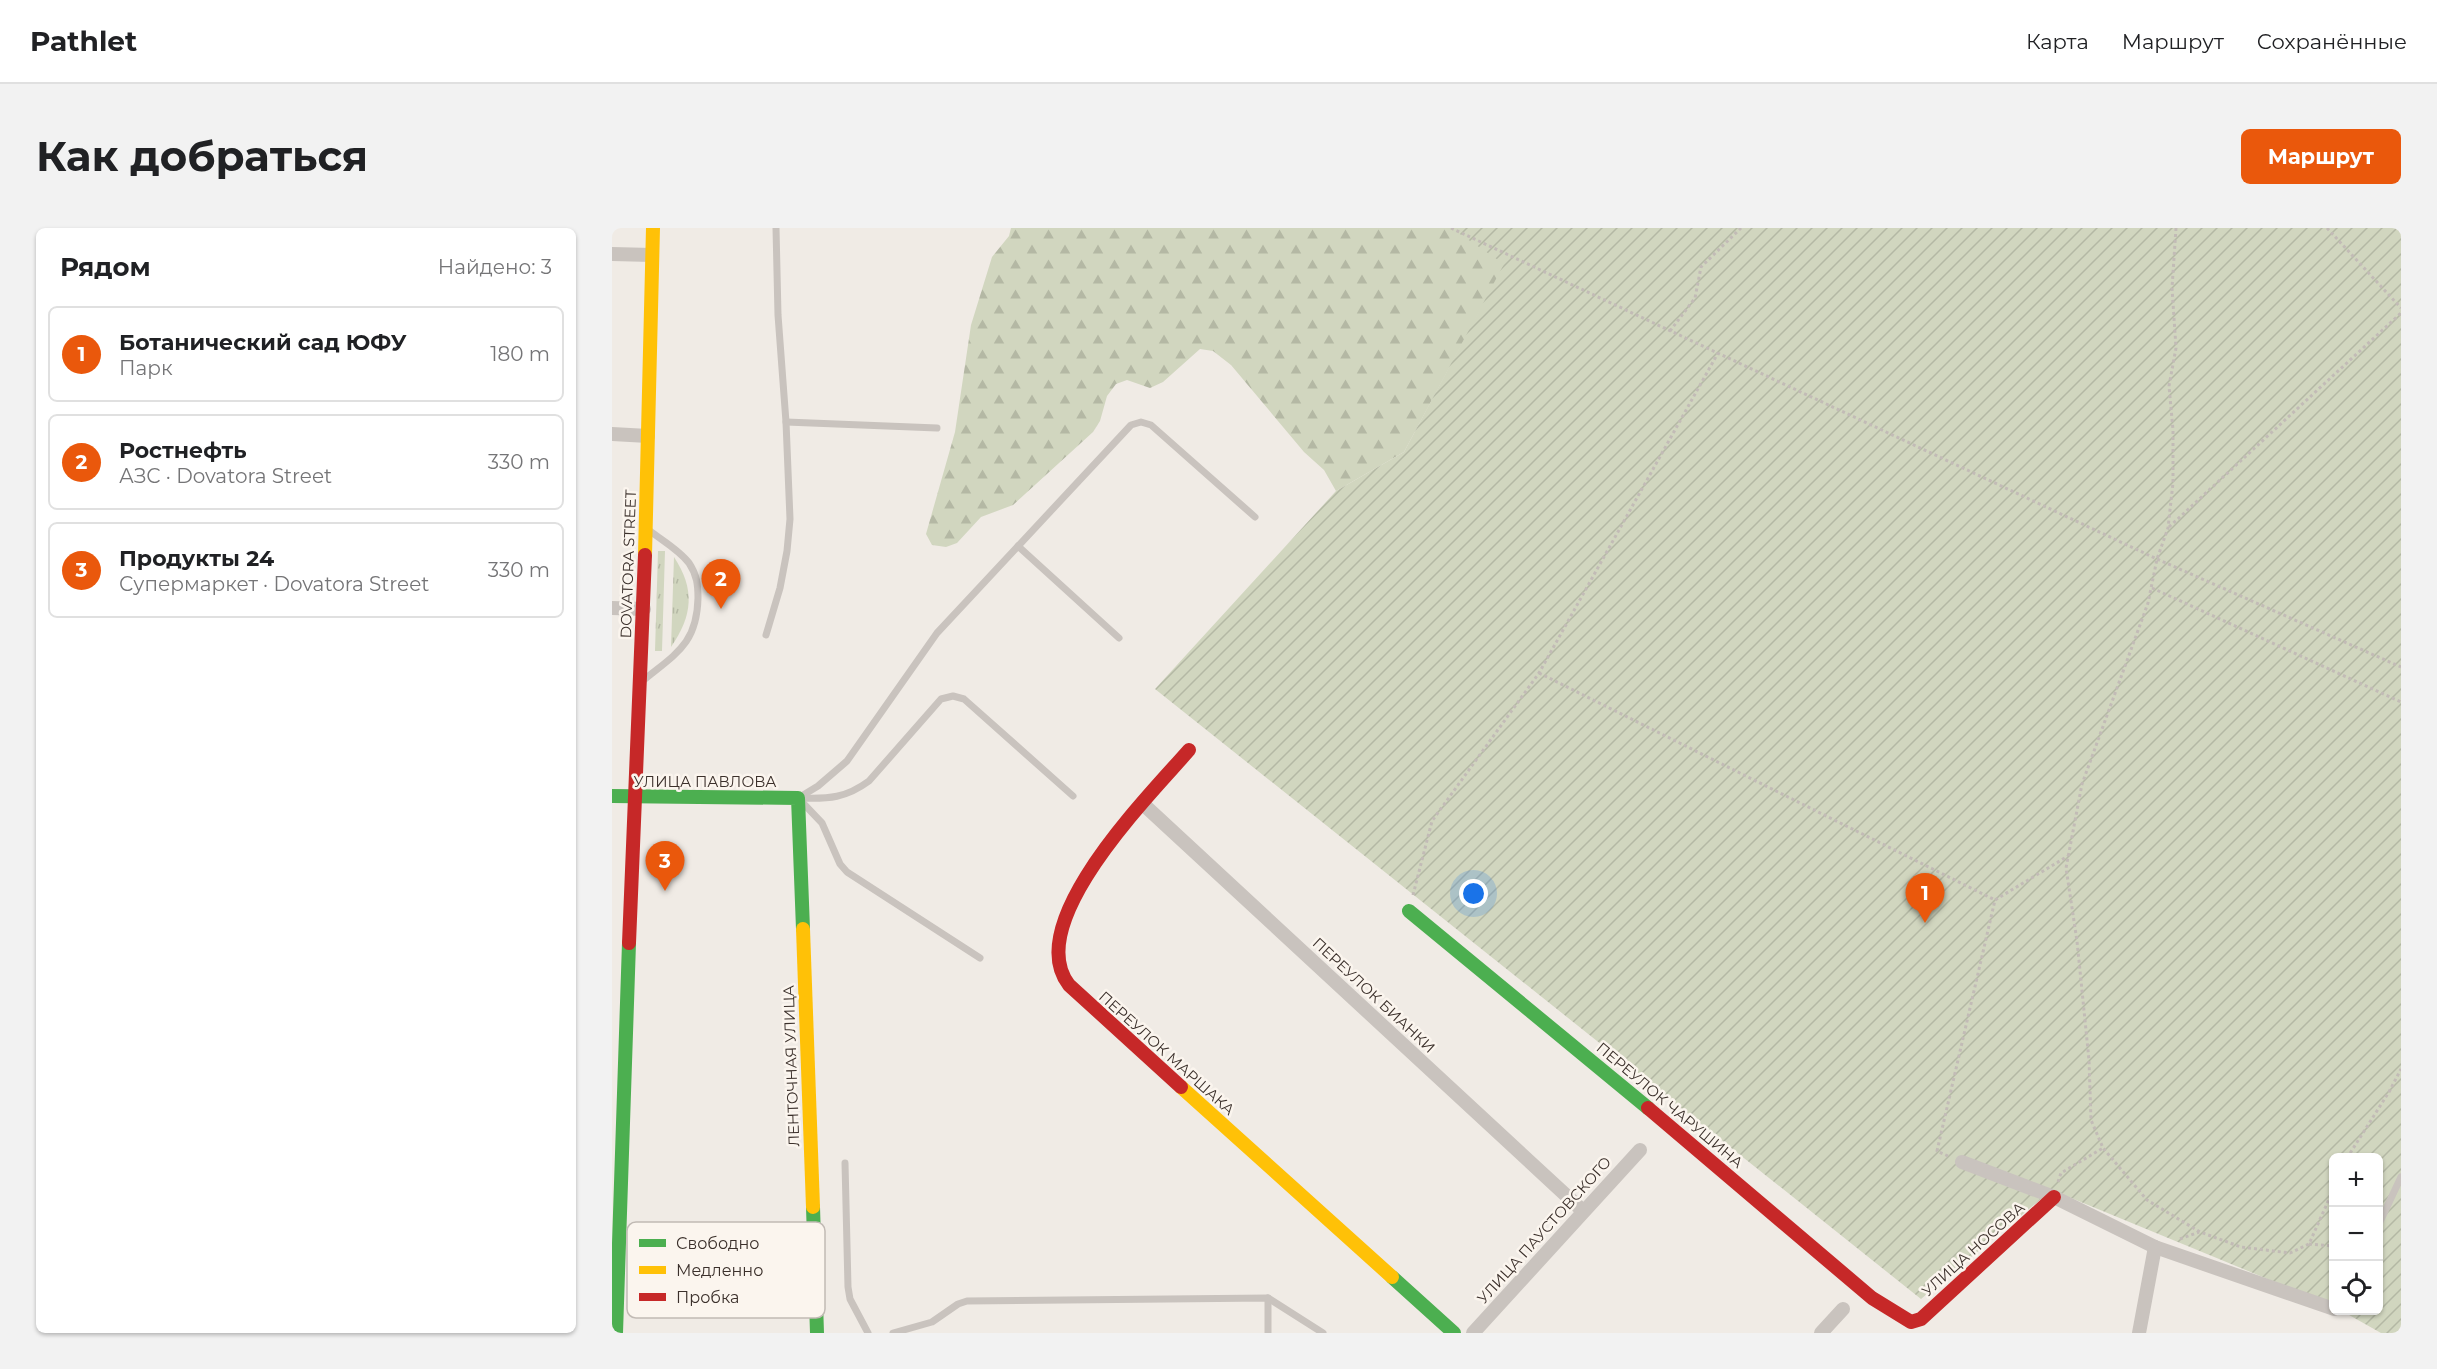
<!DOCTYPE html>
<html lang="ru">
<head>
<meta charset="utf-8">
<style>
  :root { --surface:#fff; --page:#f2f2f2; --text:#202124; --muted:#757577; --line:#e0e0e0; --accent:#ea580c }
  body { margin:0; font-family:Montserrat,sans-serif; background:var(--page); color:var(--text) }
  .controls { position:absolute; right:18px; bottom:18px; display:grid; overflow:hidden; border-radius:9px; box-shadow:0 2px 4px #0004 }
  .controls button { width:54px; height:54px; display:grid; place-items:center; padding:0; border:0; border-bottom:2px solid var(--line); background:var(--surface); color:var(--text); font:30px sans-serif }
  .you { position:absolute; left:862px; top:666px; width:21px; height:21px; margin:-15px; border:4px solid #fff; border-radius:50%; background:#1a73e8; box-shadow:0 0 0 9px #1a73e833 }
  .badge { display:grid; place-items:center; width:39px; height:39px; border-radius:50%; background:var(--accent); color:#fff; font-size:20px; font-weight:700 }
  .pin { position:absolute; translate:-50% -50px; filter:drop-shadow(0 2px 3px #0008) }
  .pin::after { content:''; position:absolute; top:32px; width:21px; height:18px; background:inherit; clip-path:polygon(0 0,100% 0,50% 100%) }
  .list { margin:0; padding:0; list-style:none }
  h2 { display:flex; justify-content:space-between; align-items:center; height:78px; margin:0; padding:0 24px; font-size:26px }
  h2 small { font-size:20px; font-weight:400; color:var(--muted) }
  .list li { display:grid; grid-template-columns:39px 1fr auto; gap:18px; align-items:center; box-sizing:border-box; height:96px; margin:0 12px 12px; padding:0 12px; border:2px solid var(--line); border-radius:9px }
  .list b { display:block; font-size:22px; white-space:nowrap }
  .list p { margin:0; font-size:20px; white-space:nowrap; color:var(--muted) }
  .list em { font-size:20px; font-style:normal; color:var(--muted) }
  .icon { flex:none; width:33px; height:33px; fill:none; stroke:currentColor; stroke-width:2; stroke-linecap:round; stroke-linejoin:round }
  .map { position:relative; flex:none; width:1789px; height:1105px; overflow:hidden; border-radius:9px }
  header { display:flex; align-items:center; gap:36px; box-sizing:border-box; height:84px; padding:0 30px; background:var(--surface); border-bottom:2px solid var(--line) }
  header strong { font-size:28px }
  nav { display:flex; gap:33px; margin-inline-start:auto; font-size:21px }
  .intro { display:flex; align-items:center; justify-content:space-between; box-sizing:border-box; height:144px; padding:0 36px }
  h1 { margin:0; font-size:42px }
  .button { padding:15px 27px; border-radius:9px; background:var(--accent); color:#fff; font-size:21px; font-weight:700 }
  main { display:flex; gap:36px; padding:0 36px }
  aside { flex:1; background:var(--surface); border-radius:9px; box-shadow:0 2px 4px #0004 }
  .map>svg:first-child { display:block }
  .grass { fill:url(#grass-tufts) }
  .forest { fill:url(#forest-firs) }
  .garden { fill:url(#garden-furrows) }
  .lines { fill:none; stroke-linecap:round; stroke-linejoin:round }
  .path { stroke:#c2bbb6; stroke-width:3; stroke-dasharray:3 3; stroke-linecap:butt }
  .lane { stroke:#c9c3be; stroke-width:7 }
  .street { stroke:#c9c3be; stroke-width:14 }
  .fast { stroke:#4caf50; stroke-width:14 }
  .slow { stroke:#ffc107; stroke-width:14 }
  .jam { stroke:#c62828; stroke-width:14 }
  .labels { text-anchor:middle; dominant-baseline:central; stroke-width:5; stroke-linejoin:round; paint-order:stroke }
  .street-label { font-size:15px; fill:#3b302b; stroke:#fbf5ee }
  .key { fill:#fbf5ee; stroke:#c1bab4; stroke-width:1.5 }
  .key-label { font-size:16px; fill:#3b302b }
</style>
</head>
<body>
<header>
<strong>Pathlet</strong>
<nav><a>Карта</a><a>Маршрут</a><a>Сохранённые</a></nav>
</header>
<div class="intro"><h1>Как добраться</h1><a class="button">Маршрут</a></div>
<main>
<aside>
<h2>Рядом<small>Найдено: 3</small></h2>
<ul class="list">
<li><span class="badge">1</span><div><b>Ботанический сад ЮФУ</b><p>Парк</p></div><em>180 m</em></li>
<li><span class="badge">2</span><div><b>Ростнефть</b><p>АЗС · Dovatora Street</p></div><em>330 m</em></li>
<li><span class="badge">3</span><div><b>Продукты 24</b><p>Супермаркет · Dovatora Street</p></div><em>330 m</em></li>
</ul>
</aside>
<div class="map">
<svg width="1789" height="1105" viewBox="0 0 1789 1105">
  <defs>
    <pattern id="grass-tufts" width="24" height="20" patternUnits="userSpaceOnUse" patternTransform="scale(1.5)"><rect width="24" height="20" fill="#d1d6bf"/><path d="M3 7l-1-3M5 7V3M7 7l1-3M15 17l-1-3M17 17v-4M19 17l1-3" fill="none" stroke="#b4b8a4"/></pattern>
    <pattern id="forest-firs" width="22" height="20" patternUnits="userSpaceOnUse" patternTransform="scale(1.5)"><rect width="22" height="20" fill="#d1d6bf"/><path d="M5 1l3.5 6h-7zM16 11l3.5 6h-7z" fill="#b4b8a4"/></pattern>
    <pattern id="garden-furrows" width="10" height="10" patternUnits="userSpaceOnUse" patternTransform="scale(1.5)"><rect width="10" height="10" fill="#d1d6bf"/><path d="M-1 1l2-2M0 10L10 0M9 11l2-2" fill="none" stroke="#b4b8a4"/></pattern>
  </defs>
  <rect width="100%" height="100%" fill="#f0ebe5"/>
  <!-- grass -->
  <g class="grass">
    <polygon points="46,323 53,323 50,423 43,423"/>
    <path d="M62,329c21,32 19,58 -3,90z"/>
  </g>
  <!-- forest -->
  <polygon class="forest" points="399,0 1303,0 893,36 792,224 724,263 712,242 692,224 619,137 601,123 588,121 551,154 538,160 515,152 504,156 495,168 488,193 481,204 401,277 369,289 345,315 334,319 320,317 314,306 343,204 359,97 380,29 397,8"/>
  <!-- garden -->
  <polygon class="garden" points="839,0 1789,0 1789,1105 1769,1105 1730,1083 1766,1082 1766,930 1722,930 1721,1078 1447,965 1429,971 1309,1071 543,461 724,263 792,224 892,36"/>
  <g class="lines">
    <!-- path -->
    <g class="path">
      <polyline points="839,0 1545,331 1789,439"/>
      <polyline points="1564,0 1560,60 1564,120 1557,158 1561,202 1561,255 1556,300 1545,331 1536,375 1470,556 1454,640 1465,713 1477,832 1479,892 1491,920 1535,972 1588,1004 1629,1019 1678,1025 1697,1016 1722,960"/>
      <polyline points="1715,0 1789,80"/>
      <polyline points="1058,103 1083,70 1089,39 1129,0"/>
      <polyline points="1557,299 1789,85"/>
      <polyline points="1540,360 1789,474"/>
      <polyline points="927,445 1383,672"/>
      <polyline points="801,667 820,593 927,445 1106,125"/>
      <polyline points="1336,928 1325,923 1383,672 1456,628"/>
      <polyline points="1735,930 1777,864 1789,841"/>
      <polyline points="1446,954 1449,945 1491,920"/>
      <polyline points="1568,1011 1587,1004"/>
      <polyline points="1697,1016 1722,1018"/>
    </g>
    <!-- lane -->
    <g class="lane">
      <polyline points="174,194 325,200"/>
      <polyline points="406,318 507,410"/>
      <polyline points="154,407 168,360 175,323 178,291 174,194 166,87 164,0"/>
      <path d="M33,451c32,-26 52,-36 53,-81 0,-13 -1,-23 -9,-35 -10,-13 -26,-22 -39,-32"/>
      <polyline points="188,569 206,558 235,533 325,405 519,197 529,194 539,197 643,289"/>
      <path d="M189,570c28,1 45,0 68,-17l72,-82 12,-3 11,3 109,97"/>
      <polyline points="190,574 210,595 228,636 235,644 368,730"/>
      <polyline points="233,935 236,1059 238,1071 256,1105"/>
      <polyline points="1766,998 1789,949"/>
      <polyline points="656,1070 711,1105"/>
      <polyline points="281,1105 320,1094 346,1076 355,1073 656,1070 656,1105"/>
    </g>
    <!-- street -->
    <g class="street">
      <polyline points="0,26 40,27"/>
      <polyline points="0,206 36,208"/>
      <polyline points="0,380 32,381"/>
      <polyline points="531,576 971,983"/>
      <polyline points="1350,934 1442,969 1543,1019 1722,1081"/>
      <polyline points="861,1105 1028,922"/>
      <polyline points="1209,1105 1231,1081"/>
      <polyline points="1527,1105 1543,1019"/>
    </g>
    <!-- fast -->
    <g class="fast">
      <polyline points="0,568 186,570 191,701"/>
      <polyline points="797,683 1036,880"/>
      <polyline points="201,979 205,1105"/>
      <polyline points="780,1049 842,1105"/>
      <polyline points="4,1105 17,715"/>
    </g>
    <!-- slow -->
    <g class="slow">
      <polyline points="33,327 41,0"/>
      <polyline points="191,701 201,979"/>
      <polyline points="569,859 780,1049"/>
    </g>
    <!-- jam -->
    <g class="jam">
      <polyline points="17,715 33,327"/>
      <path d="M569,859l-112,-102c-48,-62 81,-190 120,-235"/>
      <polyline points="1036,880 1260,1070 1299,1094 1309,1091 1442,969"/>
    </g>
  </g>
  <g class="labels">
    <!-- street labels -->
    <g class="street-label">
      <text transform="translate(16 336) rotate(-88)">DOVATORA STREET</text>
      <text x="93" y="553">УЛИЦА ПАВЛОВА</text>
      <text transform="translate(762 767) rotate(43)">ПЕРЕУЛОК БИАНКИ</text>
      <text transform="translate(555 825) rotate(42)">ПЕРЕУЛОК МАРШАКА</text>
      <text transform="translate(179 838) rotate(-92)">ЛЕНТОЧНАЯ УЛИЦА</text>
      <text transform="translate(1058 877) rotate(40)">ПЕРЕУЛОК ЧАРУШИНА</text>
      <text transform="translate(932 1002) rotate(-48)">УЛИЦА ПАУСТОВСКОГО</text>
      <text transform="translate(1361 1021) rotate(-42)">УЛИЦА НОСОВА</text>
    </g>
  </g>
  <!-- legend -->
  <rect x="15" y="994" width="198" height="96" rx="9" class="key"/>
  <rect x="27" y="1011" width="27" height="8" fill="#4caf50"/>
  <rect x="27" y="1038" width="27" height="8" fill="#ffc107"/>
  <rect x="27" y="1065" width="27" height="8" fill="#c62828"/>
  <g class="key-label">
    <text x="64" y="1021">Свободно</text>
    <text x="64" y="1048">Медленно</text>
    <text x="64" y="1075">Пробка</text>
  </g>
</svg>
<div class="controls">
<button>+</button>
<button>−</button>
<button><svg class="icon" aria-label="locate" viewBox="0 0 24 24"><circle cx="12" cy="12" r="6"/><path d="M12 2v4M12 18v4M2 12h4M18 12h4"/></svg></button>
</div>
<div class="you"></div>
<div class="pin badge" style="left:1313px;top:695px">1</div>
<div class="pin badge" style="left:109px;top:381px">2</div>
<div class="pin badge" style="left:53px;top:663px">3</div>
</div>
</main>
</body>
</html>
